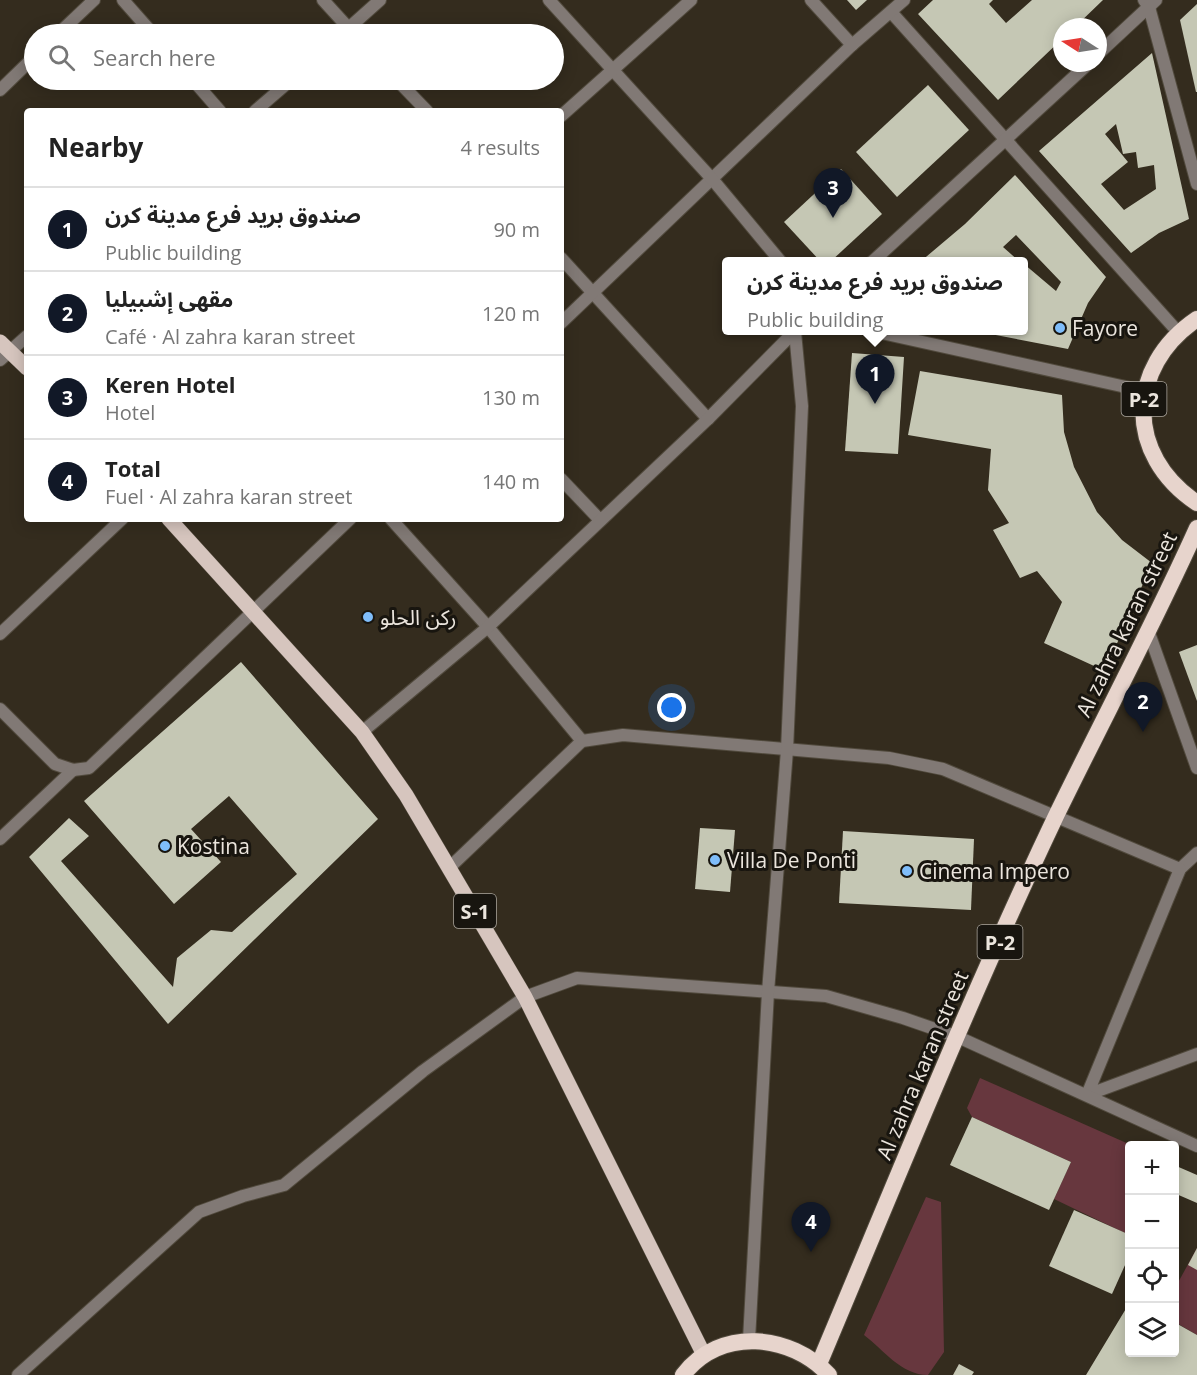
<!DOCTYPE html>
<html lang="en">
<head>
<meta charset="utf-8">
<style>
  :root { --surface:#fff; --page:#f6f6f6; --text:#222; --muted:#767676; --line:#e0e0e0; --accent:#111827 }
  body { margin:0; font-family:"Open Sans","Noto Sans Arabic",sans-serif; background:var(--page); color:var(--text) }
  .controls { position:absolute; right:18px; bottom:18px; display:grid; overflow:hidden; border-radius:6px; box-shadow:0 3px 15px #0003 }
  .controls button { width:54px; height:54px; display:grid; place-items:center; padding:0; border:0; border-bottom:2px solid var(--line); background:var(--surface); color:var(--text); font:30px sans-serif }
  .compass { position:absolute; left:1053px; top:18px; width:54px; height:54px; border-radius:50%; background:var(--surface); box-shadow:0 3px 15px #0003; rotate:282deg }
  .you { position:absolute; left:672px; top:708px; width:21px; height:21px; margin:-15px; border:4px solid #fff; border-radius:50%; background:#1a73e8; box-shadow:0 0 0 9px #1a73e833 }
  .badge { display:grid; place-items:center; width:39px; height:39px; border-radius:50%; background:var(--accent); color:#fff; font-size:20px; font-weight:700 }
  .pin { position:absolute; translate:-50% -50px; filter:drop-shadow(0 2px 3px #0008) }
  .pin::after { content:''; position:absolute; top:32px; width:21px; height:18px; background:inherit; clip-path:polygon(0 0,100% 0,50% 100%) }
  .popup { position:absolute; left:722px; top:257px; width:306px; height:78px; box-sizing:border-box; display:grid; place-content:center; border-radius:6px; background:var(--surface); filter:drop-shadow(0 2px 4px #0005); font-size:20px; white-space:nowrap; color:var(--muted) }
  .popup b { font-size:22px; color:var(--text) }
  .popup::after { content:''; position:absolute; left:50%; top:100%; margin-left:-12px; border:12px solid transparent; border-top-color:var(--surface) }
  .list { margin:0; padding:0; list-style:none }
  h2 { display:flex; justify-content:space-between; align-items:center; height:78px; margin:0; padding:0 24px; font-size:26px }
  h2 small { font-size:20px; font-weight:400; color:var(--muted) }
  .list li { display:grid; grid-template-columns:39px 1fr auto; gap:18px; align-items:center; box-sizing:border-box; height:84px; padding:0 24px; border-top:2px solid var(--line) }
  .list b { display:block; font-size:22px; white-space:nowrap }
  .list p { margin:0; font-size:20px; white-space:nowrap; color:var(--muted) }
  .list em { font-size:20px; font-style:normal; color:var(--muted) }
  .icon { flex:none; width:33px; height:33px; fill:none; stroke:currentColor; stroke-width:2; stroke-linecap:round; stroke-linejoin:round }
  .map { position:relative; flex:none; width:1197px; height:1375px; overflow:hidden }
  .search { position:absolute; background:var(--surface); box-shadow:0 3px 15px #0003; left:24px; top:24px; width:540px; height:66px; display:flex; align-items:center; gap:15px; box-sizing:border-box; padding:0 21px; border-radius:33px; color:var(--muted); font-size:22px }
  .panel { position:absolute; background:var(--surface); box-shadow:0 3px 15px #0003; left:24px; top:108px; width:540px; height:414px; border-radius:6px }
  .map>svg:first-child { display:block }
  .green { fill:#67373e }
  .building { fill:#c5c7b4; fill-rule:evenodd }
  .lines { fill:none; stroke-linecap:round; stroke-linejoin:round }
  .minor-casing { stroke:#514a3d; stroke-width:14 }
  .tertiary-casing { stroke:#514a3d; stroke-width:14 }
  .primary-casing { stroke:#514a3d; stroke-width:16 }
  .trunk-casing { stroke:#514a3d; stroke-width:18 }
  .minor { stroke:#817975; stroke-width:12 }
  .tertiary { stroke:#817975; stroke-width:12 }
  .primary { stroke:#d6c5be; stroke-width:15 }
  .trunk { stroke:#e7d4cc; stroke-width:16 }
  .poi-dot { fill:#7fbdfa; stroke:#18150f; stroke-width:2 }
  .labels { text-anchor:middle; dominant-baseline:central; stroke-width:6; stroke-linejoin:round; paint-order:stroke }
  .shield { fill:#18150f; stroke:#aca79f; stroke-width:1.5 }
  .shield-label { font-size:20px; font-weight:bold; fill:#ebe5dd }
  .poi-label { font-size:21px; fill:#ebe5dd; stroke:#18150f; text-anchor:start }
  .street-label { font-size:21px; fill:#ebe5dd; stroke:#18150f }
</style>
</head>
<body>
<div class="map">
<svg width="1197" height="1375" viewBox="0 0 1197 1375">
  <rect width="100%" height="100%" fill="#342c1e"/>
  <!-- green -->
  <g class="green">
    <polygon points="980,1078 1131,1145 1129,1235 1054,1199 1071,1162 972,1117 967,1108"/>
    <path d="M926,1197l15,5 3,150 -16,23c-27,0 -44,-25 -64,-40z"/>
    <polygon points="1197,1248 1197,1335 1175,1322 1175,1288"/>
  </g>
  <!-- building -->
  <g class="building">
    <polygon points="847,0 867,0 856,10"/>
    <polygon points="933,0 993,0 989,4 1006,23 1032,0 1103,0 1075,27 1062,27 1062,39 998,100 918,14"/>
    <polygon points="1197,4 1197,92 1196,92 1180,20"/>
    <path d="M1152,53l37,166 -30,14 -28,20 -92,-102zM1116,124l7,30 13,-2 2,16 16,-3 2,24 -32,21 -23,-26 27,-22 -23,-28z"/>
    <polygon points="928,85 969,130 897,197 856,152"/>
    <polygon points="841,169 882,214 830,262 821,262 784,222"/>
    <polygon points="1015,175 1106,277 1088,303 1068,349 980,332 1024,330 1024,264 1056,291 1061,282 1016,235 1003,247 1020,262 920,262 965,224"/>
    <polygon points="852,353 904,357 898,454 845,451"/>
    <polygon points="920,371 1062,395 1064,432 1074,467 1097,512 1122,540 1152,563 1105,671 1044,643 1062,602 1037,571 1020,578 993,530 1009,523 988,490 991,449 908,435"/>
    <polygon points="1197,645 1197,701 1179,652"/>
    <polygon points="241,662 378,819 168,1024 29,857 69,818 89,836 61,861 173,987 177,958 211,930 232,932 297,874 229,796 191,829 221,862 174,904 84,801"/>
    <polygon points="700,828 735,830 730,892 695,889"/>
    <polygon points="843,831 974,839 971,910 839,903"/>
    <polygon points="972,1117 1071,1162 1049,1210 950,1165"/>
    <polygon points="1174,1165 1197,1175 1197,1203 1174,1193"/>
    <polygon points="1074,1210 1130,1235 1130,1254 1112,1294 1049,1266"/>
    <polygon points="1197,1248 1197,1270 1188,1265"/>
    <polygon points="1130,1302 1130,1352 1174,1352 1174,1322 1197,1335 1197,1375 1086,1375"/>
    <polygon points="959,1364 974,1372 972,1375 953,1375"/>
  </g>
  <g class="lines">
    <defs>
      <g id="minor">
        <polyline points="123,0 153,34"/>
        <polyline points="323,0 354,34"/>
        <polyline points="811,0 852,45"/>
        <polyline points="1144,0 1149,7 1197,184"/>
        <polyline points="891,12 1178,332"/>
        <polyline points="58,34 94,0"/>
        <polyline points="342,34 380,0"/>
        <polyline points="193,80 220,111"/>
        <polyline points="397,80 427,111"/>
        <polyline points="0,90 34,57"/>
        <polyline points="255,111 291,80"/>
        <polyline points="561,258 708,419"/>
        <polyline points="561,323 852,45 904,0"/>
        <polyline points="0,360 27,336"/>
        <polyline points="561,479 600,520"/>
        <polyline points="391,519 488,627 582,741"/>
        <polyline points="1149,633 1197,768"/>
        <polyline points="0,709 55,764 73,770 89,768 350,519"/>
        <polyline points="0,839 73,770"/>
        <polyline points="1197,853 1180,869 1087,1095 1197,1054"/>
        <polyline points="450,867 582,741 623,735 889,758 943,769 1180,869"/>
        <polyline points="18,1375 199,1212 243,1196 284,1185 423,1071 525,997 577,978 826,996 903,1018 958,1037 1197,1146"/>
      </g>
      <g id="tertiary">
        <polyline points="549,0 713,180 781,262"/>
        <polyline points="1098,54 1156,0"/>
        <polyline points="561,116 691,0"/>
        <polyline points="872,262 1089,63"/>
        <polyline points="868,330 1144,391"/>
        <polyline points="0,634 122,519"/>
        <polyline points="362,732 488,627 708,419 796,330"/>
        <polyline points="749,1340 768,992 787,750 802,406 795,332"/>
      </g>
      <g id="primary">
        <polyline points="0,342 27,368"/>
        <polyline points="169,519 362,732 406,795 525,997 704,1355"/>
      </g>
      <g id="trunk">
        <path d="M1197,319c-71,48 -72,136 0,184"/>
        <path d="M819,1364c77,-183 151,-367 236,-546 47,-97 98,-192 142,-290"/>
        <path d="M683,1375c37,-49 108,-41 146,0"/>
      </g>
    </defs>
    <!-- minor casing -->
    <use href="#minor" class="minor-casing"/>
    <!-- tertiary casing -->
    <use href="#tertiary" class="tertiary-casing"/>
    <!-- primary casing -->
    <use href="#primary" class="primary-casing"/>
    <!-- trunk casing -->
    <use href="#trunk" class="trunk-casing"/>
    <!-- minor -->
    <use href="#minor" class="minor"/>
    <!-- tertiary -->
    <use href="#tertiary" class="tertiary"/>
    <!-- primary -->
    <use href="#primary" class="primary"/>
    <!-- trunk -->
    <use href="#trunk" class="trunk"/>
  </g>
  <!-- markers -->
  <g class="poi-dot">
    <circle cx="1060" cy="328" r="6"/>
    <circle cx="368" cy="617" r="6"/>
    <circle cx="165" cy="846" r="6"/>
    <circle cx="715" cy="860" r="6"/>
    <circle cx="907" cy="871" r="6"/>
  </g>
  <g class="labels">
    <!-- shield labels -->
    <g class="shield">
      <rect x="1121.5" y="382" width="45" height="34" rx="4.5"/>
      <rect x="454" y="894" width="42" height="34" rx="4.5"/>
      <rect x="977.5" y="925" width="45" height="34" rx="4.5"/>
    </g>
    <g class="shield-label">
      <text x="1144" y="399">P-2</text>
      <text x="475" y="911">S-1</text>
      <text x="1000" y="942">P-2</text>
    </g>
    <!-- poi labels -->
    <g class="poi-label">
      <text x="1072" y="328">Fayore</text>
      <text x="380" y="617">ركن الحلو</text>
      <text x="177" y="846">Kostina</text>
      <text x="727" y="860">Villa De Ponti</text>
      <text x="919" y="871">Cinema Impero</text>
    </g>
    <!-- street labels -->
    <g class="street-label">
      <text transform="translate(1126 624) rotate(-64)">Al zahra karan street</text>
      <text transform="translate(922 1065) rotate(-67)">Al zahra karan street</text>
    </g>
  </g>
</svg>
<div class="controls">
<button>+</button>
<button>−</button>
<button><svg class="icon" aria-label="locate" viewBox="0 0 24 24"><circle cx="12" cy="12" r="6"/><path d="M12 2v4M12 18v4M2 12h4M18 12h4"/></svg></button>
<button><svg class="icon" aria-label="layers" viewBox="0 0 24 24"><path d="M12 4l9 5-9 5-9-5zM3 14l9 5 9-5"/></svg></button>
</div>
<svg class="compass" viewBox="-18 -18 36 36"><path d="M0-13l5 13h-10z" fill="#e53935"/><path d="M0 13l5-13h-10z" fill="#767676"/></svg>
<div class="you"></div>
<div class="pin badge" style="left:875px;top:404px">1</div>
<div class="popup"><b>صندوق بريد فرع مدينة كرن</b>Public building</div>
<div class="pin badge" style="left:1143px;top:732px">2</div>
<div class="pin badge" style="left:833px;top:218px">3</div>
<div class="pin badge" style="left:811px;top:1252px">4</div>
<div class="search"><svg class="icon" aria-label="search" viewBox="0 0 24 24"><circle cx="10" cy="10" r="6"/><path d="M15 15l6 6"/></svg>Search here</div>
<section class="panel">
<h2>Nearby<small>4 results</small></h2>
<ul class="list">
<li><span class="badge">1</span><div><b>صندوق بريد فرع مدينة كرن</b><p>Public building</p></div><em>90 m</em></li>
<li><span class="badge">2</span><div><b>مقهى إشبيليا</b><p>Café · Al zahra karan street</p></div><em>120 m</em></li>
<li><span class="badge">3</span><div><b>Keren Hotel</b><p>Hotel</p></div><em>130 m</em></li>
<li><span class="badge">4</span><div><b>Total</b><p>Fuel · Al zahra karan street</p></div><em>140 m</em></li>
</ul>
</section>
</div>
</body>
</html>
